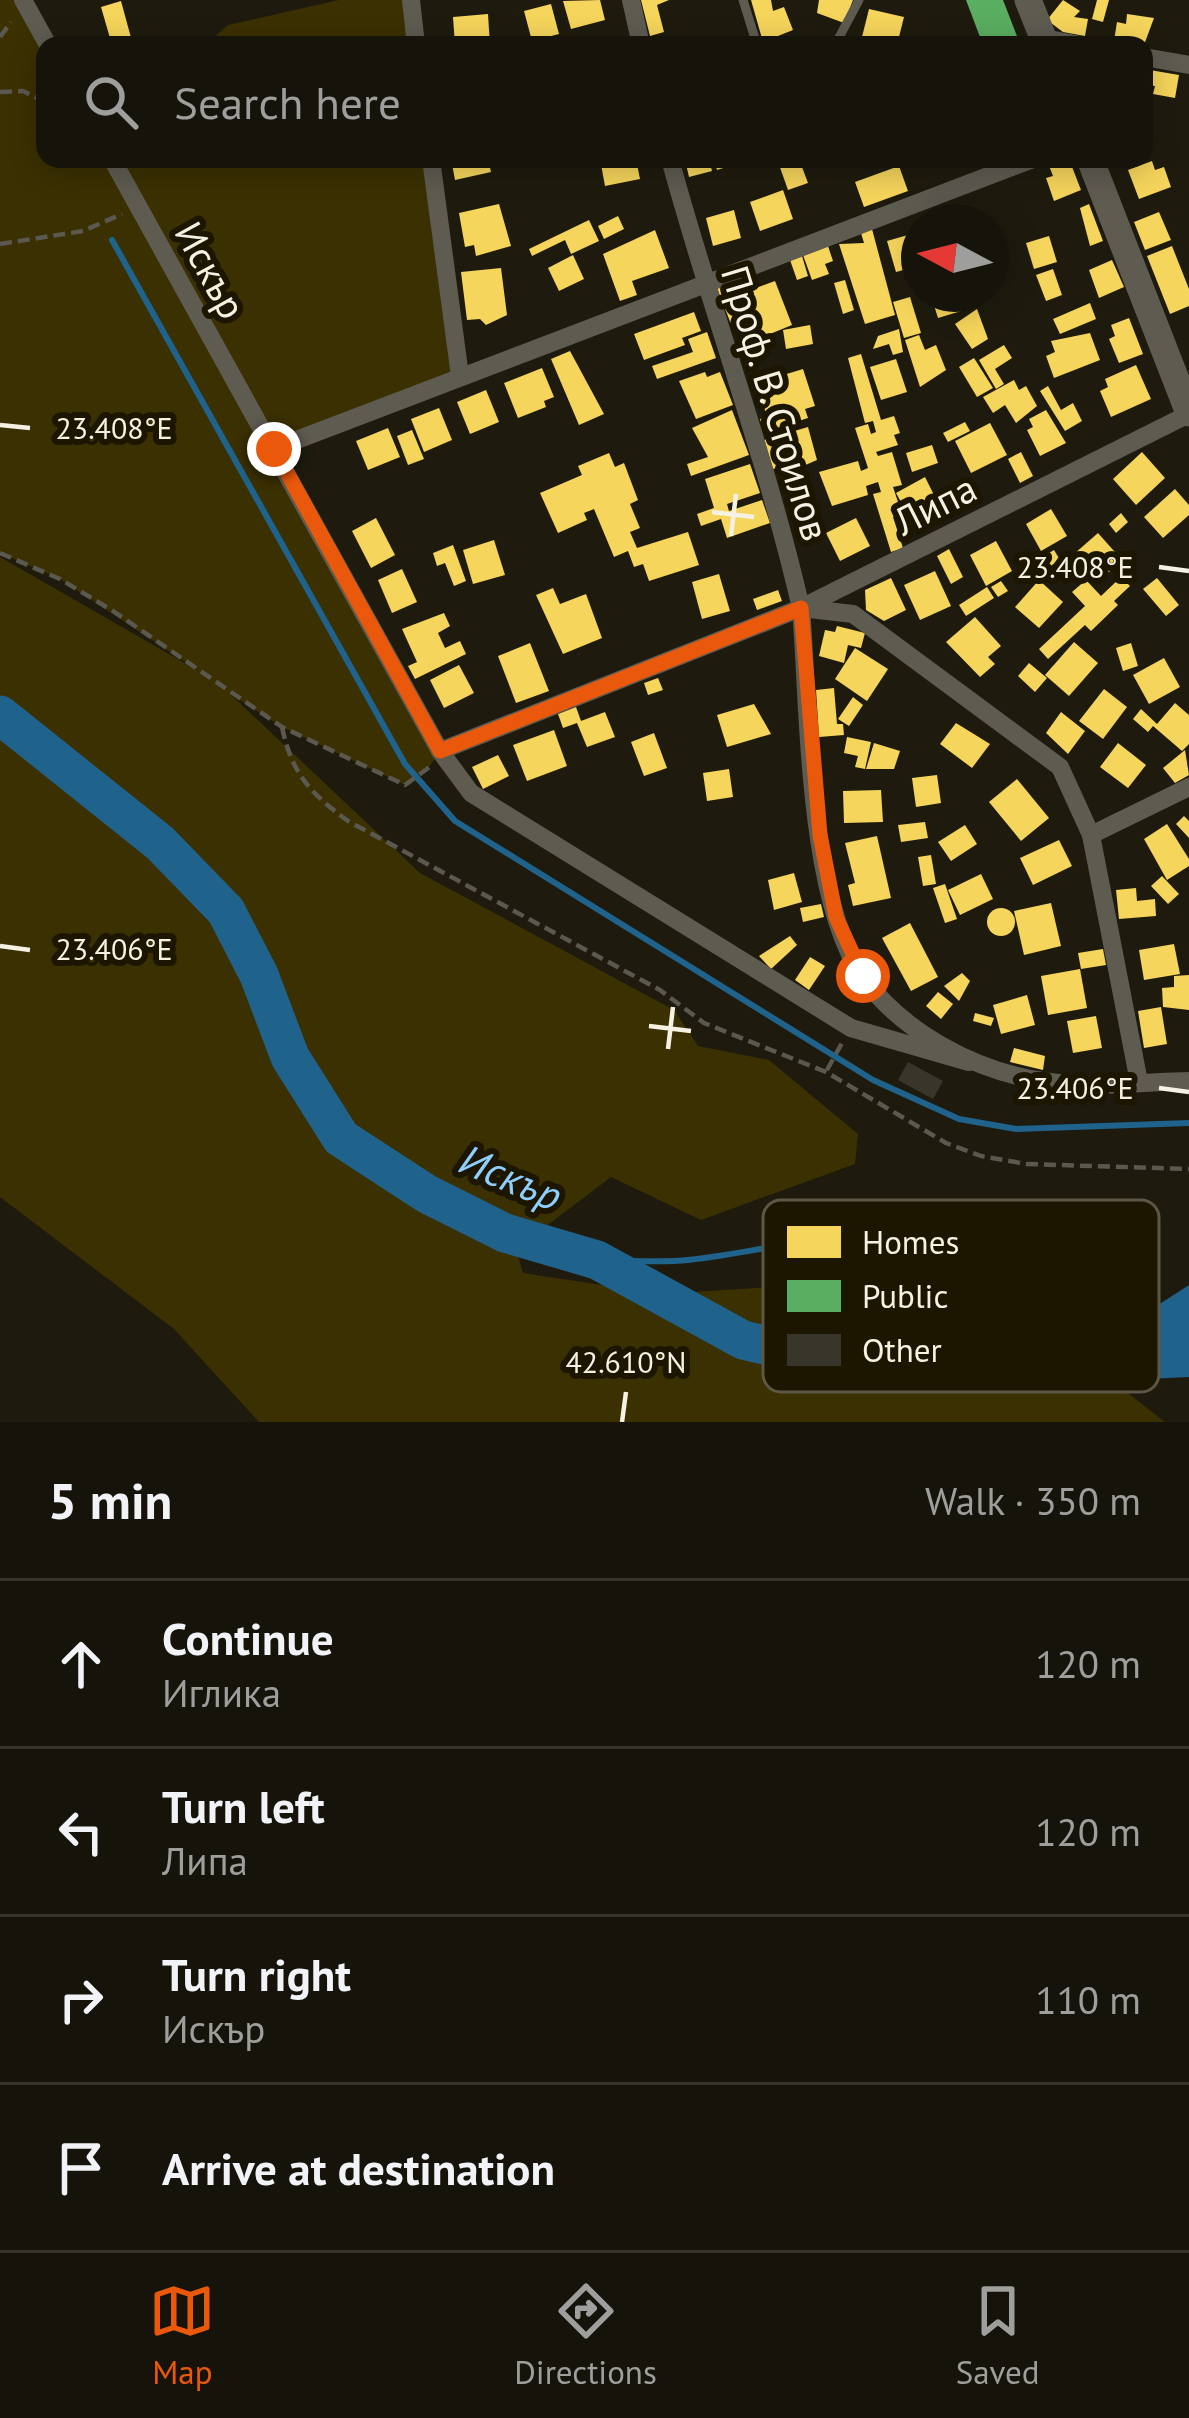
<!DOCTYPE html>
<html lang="en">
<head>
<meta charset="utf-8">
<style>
  :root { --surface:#16140a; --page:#232118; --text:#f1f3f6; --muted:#9e9e9c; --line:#35332b; --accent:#ea580c }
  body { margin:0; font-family:"PT Sans",sans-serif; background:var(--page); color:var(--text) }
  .compass { position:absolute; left:901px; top:204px; width:108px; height:108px; border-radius:50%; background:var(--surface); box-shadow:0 6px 30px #0003; rotate:277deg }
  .stop { position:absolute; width:36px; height:36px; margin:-27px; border:9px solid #ea580c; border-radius:50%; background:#fff }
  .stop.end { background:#ea580c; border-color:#fff; box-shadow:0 3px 12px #0008 }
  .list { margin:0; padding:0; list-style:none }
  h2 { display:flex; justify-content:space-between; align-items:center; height:156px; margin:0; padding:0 48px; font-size:51px }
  h2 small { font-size:39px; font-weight:400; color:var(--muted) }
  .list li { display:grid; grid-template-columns:78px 1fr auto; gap:36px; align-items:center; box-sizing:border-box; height:168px; padding:0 48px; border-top:3px solid var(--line) }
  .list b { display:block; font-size:45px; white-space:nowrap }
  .list p { margin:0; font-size:39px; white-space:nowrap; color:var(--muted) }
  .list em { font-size:39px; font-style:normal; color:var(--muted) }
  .icon { flex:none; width:66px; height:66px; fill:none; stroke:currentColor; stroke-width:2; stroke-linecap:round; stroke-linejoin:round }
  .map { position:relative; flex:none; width:1189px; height:1422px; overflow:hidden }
  .search { position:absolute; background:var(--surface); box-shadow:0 6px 30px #0003; left:36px; right:36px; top:36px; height:132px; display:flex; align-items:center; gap:30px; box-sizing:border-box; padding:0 42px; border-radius:24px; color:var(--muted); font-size:45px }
  .sheet { height:828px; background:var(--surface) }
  nav { display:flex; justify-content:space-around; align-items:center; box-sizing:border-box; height:168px; border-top:3px solid var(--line); background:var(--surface); font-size:33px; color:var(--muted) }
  nav a { display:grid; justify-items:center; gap:6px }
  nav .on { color:var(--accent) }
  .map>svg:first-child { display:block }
  .green { fill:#3b3002 }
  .water { fill:#1f628b }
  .homes { fill:#f6d55c }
  .public { fill:#5aae61 }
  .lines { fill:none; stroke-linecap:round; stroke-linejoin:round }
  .stream { stroke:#1f628b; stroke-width:6 }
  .river { stroke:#1f628b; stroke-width:39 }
  .building { fill:#38362b }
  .path { stroke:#5a584f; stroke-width:4.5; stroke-dasharray:12 6; stroke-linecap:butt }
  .lane { stroke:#5e5b51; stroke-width:9 }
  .street { stroke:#5e5b51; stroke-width:18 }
  .secondary { stroke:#5e5b51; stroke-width:27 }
  .route { stroke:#ea580c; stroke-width:15 }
  .ticks { fill:none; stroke:#f5f2e3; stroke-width:4.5 }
  .labels { text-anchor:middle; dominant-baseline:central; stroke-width:12; stroke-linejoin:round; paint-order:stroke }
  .street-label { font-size:39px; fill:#f5f2e3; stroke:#1c1601 }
  .water-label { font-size:42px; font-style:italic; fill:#8ecfff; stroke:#1c1601 }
  .key { fill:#1c1601; stroke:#5d5845; stroke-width:3 }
  .key-label { font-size:33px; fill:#f5f2e3 }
  .ticks-label { font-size:30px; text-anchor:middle; fill:#f5f2e3; stroke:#1c1601; stroke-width:12; stroke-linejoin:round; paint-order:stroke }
</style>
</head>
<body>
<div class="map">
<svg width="1189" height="1422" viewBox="0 0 1189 1422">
  <rect width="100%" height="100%" fill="#1e1b0e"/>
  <!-- green -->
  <g class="green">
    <polygon points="0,0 23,0 45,45 45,159 431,159 460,376 274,450 440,751 429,767 405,785 282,727 229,693 420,873 674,1010 698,1046 769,1060 858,1134 855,1164 701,1220 611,1177 516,1249 523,1273 661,1294 995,1273 989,1325 903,1354 905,1372 1124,1390 1165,1422 259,1422 174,1329 0,1197 0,557 202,673 60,579 0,553"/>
    <polygon points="339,0 411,0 416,45 205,45 228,25"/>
  </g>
  <!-- water -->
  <polygon class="water" points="1189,1285 1189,1377 1145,1379 1109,1357 1008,1367 894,1363 1117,1320 1158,1305"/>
  <!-- homes -->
  <g class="homes">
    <polygon points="600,0 605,20 571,29 563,1"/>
    <polygon points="641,0 669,0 657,5 664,32 650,36"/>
    <polygon points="751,0 771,0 773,11 784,7 793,30 763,42"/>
    <polygon points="819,0 853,0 844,23 817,13"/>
    <polygon points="1063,0 1080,11 1074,17 1088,19 1085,36 1063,32 1047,20"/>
    <polygon points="1097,0 1109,0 1103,22 1092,19"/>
    <polygon points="121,1 133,45 112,45 101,7"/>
    <polygon points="551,4 559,34 532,41 524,11"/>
    <polygon points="869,9 904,17 897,45 860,45"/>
    <polygon points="488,14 490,45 455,45 453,17"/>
    <polygon points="1127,14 1154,18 1144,45 1114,41 1117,22 1126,24"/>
    <polygon points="1144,69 1179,75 1175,98 1153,94 1155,86 1144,85"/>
    <polygon points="451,159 488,159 491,172 455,180"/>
    <polygon points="600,159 636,159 640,179 605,186"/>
    <polygon points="709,159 712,171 689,177 686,164"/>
    <polygon points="714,159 738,159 739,163 717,170"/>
    <polygon points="777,159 799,159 808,183 788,190"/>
    <polygon points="1069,159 1081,190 1054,201 1046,178 1053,176 1048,163"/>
    <polygon points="1152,161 1155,170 1164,167 1171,187 1139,199 1128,170"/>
    <polygon points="899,166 908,191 864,207 855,182"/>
    <polygon points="783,190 793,219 760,231 750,202"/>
    <polygon points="499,204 511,246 476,256 474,245 465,247 459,213"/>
    <polygon points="1089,204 1103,241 1090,246 1080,208"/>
    <polygon points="734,210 741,238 713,246 706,218"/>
    <polygon points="1159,212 1171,240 1145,250 1134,222"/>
    <polygon points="618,216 624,229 604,239 598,226"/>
    <polygon points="589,220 599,241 571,254 565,240 532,256 529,249"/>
    <polygon points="872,229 895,315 865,324 839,244 864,243 861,233"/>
    <polygon points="655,230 669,268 632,281 637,295 620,301 603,254"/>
    <polygon points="908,235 918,266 896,272 887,241"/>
    <polygon points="1049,236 1057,262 1034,269 1026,243"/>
    <polygon points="828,246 833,261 825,264 829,274 812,280 803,255"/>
    <polygon points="1172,246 1189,289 1189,306 1170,314 1147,256"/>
    <polygon points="573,255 584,279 559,291 548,268"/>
    <polygon points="802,256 808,276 797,280 790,260"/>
    <polygon points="1112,260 1124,287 1099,298 1089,270"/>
    <polygon points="501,268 507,315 486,325 480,319 467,320 461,272"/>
    <polygon points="1053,269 1062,295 1046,301 1036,275"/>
    <polygon points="737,280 745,319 731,324 717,288"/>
    <polygon points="845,280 854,310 843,314 834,283"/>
    <polygon points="775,281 792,325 760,338 745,292"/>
    <polygon points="949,294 975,294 978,306 938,318 932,299"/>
    <polygon points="910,297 921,333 904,338 893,302"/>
    <polygon points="1090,303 1096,319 1060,334 1053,319"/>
    <polygon points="977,309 988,339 972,349 955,324"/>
    <polygon points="694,312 701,331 682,338 685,345 644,360 634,334"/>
    <polygon points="1129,318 1143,354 1119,363 1109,339 1115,336 1111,325"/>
    <polygon points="810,325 813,344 786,349 783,330"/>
    <polygon points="899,329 903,352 893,355 889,344 873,349 878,336"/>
    <polygon points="707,332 716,358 657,379 652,366 693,352 688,339"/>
    <polygon points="1090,333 1100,360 1054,378 1046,356 1055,352 1051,341"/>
    <polygon points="919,335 925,350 936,345 946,370 920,387 905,340"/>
    <polygon points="1004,345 1012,358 995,369 1004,384 996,389 979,360"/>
    <polygon points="570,351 604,414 579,425 551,359"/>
    <polygon points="861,354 881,420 894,416 900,433 894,435 898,445 876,452 878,456 892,452 902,485 893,487 902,514 893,517 903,548 891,552 873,494 881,492 878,482 866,486 868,495 832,506 819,472 858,461 861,471 868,468 855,428 868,424 871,434 876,432 873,421 865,423 848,358"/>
    <polygon points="974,358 993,388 977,397 959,367"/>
    <polygon points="896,359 907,392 881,400 870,367"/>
    <polygon points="1136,365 1151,399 1111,417 1100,391 1108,387 1105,379"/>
    <polygon points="542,368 554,397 544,401 546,407 518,418 504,383"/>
    <polygon points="803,369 815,406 805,409 808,418 764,432 760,419 767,417 757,383"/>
    <polygon points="705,372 707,377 720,372 733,405 696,419 679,381"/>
    <polygon points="1014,380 1019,390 1026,386 1037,406 1016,423 1005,405 993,413 983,397"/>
    <polygon points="1048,386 1061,410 1073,403 1082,421 1065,431 1040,391"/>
    <polygon points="486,390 499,422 470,434 457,402"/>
    <polygon points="439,408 452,440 424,452 411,419"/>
    <polygon points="732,410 749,455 691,476 687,464 708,457 692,428"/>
    <polygon points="1046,410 1066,443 1040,456 1027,430 1033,427 1029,419"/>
    <polygon points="965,422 970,431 948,442 943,433"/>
    <polygon points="990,423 1007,455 971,473 955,441"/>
    <polygon points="808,427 817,460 787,473 785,465 773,469 764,440"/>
    <polygon points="388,428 400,457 368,470 356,441"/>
    <polygon points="412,430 424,459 408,465 397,436"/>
    <polygon points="932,445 938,463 912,472 906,453"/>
    <polygon points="1021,452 1033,476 1020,483 1008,459"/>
    <polygon points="1142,452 1165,478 1136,505 1113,479"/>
    <polygon points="609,453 615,467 624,463 638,500 630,504 640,528 630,532 637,548 688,532 699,565 649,581 643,564 634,567 628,551 614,557 594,509 584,513 587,520 558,533 540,493 582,475 578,466"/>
    <polygon points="750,464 760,493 727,504 729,511 762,500 770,523 727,538 721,519 701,526 697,514 714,508 705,479"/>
    <polygon points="925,477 940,507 912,522 896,493"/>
    <polygon points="1175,489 1189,505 1189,515 1163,538 1144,517"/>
    <polygon points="1051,509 1067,536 1041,551 1026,524"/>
    <polygon points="1121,513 1128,522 1116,533 1109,524"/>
    <polygon points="376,518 395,555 371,568 352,531"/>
    <polygon points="856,518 870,546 840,561 826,533"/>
    <polygon points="1098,533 1122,560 1098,582 1074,554"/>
    <polygon points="494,540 505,575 473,584 463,550"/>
    <polygon points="996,541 1012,571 986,586 970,555"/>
    <polygon points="453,545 466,581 454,586 445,563 437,566 433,553"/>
    <polygon points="949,549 963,577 951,584 937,556"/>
    <polygon points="1054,550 1060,560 1031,578 1025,567"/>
    <polygon points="402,569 417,602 392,613 378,580"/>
    <polygon points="935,571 951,606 920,620 904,585"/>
    <polygon points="719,574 730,611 702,619 692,582"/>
    <polygon points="1121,577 1130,586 1114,601 1118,605 1091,631 1085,625 1048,659 1039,649 1085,606 1072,592 1086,580 1101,596"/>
    <polygon points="891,578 906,610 884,621 866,610 865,590"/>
    <polygon points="1157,578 1179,605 1166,616 1143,589"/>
    <polygon points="1039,580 1063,602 1039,628 1015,607"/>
    <polygon points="1001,581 1008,591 998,597 991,587"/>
    <polygon points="987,587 994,598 966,616 959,605"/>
    <polygon points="553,588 560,604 586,594 602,638 563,654 536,595"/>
    <polygon points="778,590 782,601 757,610 753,599"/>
    <polygon points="444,613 450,626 438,633 445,648 460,641 466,654 415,679 408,666 417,662 402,629"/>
    <polygon points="975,617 1001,646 988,657 995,664 980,677 946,642"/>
    <polygon points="837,626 865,633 861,648 848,645 844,663 819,656 825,630 835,632"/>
    <polygon points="1074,642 1098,663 1069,696 1045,675"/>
    <polygon points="530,643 549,691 516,703 498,656"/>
    <polygon points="1131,643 1138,666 1123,671 1116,648"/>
    <polygon points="855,648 888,669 867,701 835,679"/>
    <polygon points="1164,658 1180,687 1149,704 1133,675"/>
    <polygon points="1029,663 1047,678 1035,692 1018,676"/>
    <polygon points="459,665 474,693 444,708 430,680"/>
    <polygon points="658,678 663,690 648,695 644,683"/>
    <polygon points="834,688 837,724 843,724 844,735 819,737 816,690"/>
    <polygon points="1104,689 1127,707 1103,739 1079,721"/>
    <polygon points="853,697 863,705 849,726 838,719"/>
    <polygon points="1175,703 1189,715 1189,744 1182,751 1153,726 1148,732 1133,719 1141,709 1157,724"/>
    <polygon points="754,704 771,734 727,747 717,715"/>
    <polygon points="576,707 581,721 605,712 615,737 587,747 577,723 563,728 558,714"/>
    <polygon points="1061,712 1085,731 1068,754 1046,733"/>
    <polygon points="956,723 990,744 972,768 940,744"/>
    <polygon points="554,730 567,766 527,781 513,745"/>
    <polygon points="654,733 667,768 644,776 631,742"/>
    <polygon points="847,737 871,742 865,769 855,767 858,756 844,753"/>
    <polygon points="874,743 900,751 894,769 866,769"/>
    <polygon points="1118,743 1146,765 1128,788 1100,767"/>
    <polygon points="1185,750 1189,775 1175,783 1163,768"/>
    <polygon points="498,755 509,776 483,789 472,767"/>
    <polygon points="729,769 733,797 707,801 703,773"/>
    <polygon points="937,775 941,803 916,807 912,778"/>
    <polygon points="1017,779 1049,818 1021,841 989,802"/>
    <polygon points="881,790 883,822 844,823 843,791"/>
    <polygon points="1184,816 1189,821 1189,838 1176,824"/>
    <polygon points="925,822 928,838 901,842 898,825"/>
    <polygon points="1167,824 1189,859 1189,866 1167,880 1144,839"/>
    <polygon points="965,825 977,844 951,861 938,842"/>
    <polygon points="877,836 891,898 853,906 848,885 855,883 845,843"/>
    <polygon points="1059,840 1072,866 1033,885 1020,858"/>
    <polygon points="931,855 936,884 923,886 918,857"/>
    <polygon points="794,873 802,902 774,910 768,880"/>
    <polygon points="981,874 993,899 960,915 948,890"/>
    <polygon points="1162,876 1179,894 1168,904 1151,886"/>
    <polygon points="945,884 957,919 945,923 933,888"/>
    <polygon points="1136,888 1137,901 1155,899 1156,916 1119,919 1116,890"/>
    <polygon points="1051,903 1061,946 1024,955 1014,911"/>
    <polygon points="821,904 824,917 803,922 800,908"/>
    <circle cx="1001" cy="922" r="14"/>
    <polygon points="910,923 938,977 911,991 882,938"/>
    <polygon points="790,936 797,945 771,969 759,956"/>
    <polygon points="1174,944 1180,974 1144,980 1139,950"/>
    <polygon points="1103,949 1106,965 1081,969 1078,953"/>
    <polygon points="810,957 825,966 809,990 795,980"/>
    <polygon points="1080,969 1087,1008 1048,1015 1041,976"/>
    <polygon points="962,973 970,981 959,1001 944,986"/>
    <polygon points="1189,975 1189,1010 1163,1007 1162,988 1174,987 1174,976"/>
    <polygon points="938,992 953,1004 941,1019 926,1006"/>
    <polygon points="1027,995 1035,1025 1001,1034 993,1005"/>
    <polygon points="1161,1007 1167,1044 1144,1048 1138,1011"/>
    <polygon points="975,1013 994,1018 991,1026 973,1021"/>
    <polygon points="1096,1016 1102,1048 1073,1053 1067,1021"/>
    <polygon points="1014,1048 1045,1056 1043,1070 1010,1062"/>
  </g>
  <!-- public -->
  <polygon class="public" points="966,0 1003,0 1020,44 983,45"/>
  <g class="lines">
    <!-- stream -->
    <g class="stream">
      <polyline points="112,240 405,764 455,821 873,1080 959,1119 1016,1129 1189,1123"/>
      <path d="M597,1260c30,0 61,3 91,0 98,-10 201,-48 300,-24 59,15 101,51 154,79"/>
    </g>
    <!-- river -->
    <polyline class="river" points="0,715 160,843 226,911 259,975 290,1057 341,1138 427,1194 505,1233 597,1260 743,1340 810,1356 894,1363 947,1359"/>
  </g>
  <!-- building -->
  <polygon class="building" points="908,1062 943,1081 933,1099 898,1080"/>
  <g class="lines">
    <!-- path -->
    <g class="path">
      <polyline points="0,37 11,22"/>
      <polyline points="0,92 23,91 45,102"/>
      <polyline points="0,244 83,231 122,214"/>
      <polyline points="0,553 60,579 113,611 282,727 405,785 431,766"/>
      <path d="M282,727c10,47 28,66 66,94l312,169 44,33 122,49 120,71 35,13 45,8 163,5"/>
      <polyline points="827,1070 842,1043"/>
    </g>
    <!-- lane -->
    <g class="lane">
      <polyline points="743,0 757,45"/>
      <polyline points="835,45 859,0"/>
    </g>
    <!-- street -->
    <g class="street">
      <polyline points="23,0 48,45"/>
      <polyline points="411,0 416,45"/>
      <polyline points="631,0 641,45"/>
      <polyline points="1043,38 1081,45"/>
      <polyline points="1144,57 1189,65"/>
      <polyline points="112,159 440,751 471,793 851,1028 969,1062"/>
      <polyline points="431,159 460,376"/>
      <path d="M670,159c41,151 96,297 131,449l52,6 207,153 31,68 48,247"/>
      <polyline points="273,449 1033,159"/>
      <path d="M801,608c8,98 6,289 62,369 40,56 113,94 179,104 47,8 100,1 147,0"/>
      <polyline points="440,751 801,608 1189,414"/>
      <polyline points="1091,835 1189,787"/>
    </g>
    <!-- secondary -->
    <g class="secondary">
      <polyline points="1028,0 1046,45"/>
      <polyline points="1090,159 1189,413"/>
    </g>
  </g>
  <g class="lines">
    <!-- route -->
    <polyline class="route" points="274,449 440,751 801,608 820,835 836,917 863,976"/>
  </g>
  <!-- ticks -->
  <path class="ticks" d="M0,425l30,3M712,512l42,5M731,536l5,-42M1159,567l30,4M0,946l30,4M649,1026l42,5M668,1049l5,-42M1159,1088l30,4M622,1422l4,-30"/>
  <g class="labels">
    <!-- street labels -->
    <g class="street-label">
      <text transform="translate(211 270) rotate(61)">Искър</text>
      <text transform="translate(776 403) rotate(73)">Проф. В. Стоилов</text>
      <text transform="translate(935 504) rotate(-27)">Липа</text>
    </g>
    <!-- water labels -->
    <g class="water-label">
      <text transform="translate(511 1177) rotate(23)">Искър</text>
    </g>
  </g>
  <!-- legend -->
  <rect x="763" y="1200" width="396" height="192" rx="18" class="key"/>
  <rect x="787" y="1226" width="54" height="32" fill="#f6d55c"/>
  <rect x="787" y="1280" width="54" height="32" fill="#5aae61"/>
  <rect x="787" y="1334" width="54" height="32" fill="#38362b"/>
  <g class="key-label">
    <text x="862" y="1254">Homes</text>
    <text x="862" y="1308">Public</text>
    <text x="862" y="1362">Other</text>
  </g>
  <g class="ticks-label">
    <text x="114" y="439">23.408°E</text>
    <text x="1075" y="578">23.408°E</text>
    <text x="114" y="960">23.406°E</text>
    <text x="1075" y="1099">23.406°E</text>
    <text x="626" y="1373">42.610°N</text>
  </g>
</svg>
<svg class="compass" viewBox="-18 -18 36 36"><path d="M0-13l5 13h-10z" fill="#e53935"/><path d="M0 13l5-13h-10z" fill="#9e9e9c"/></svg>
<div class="stop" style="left:863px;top:976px"></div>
<div class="stop end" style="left:274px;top:449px"></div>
<div class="search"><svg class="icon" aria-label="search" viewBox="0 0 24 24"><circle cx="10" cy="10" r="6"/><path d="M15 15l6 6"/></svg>Search here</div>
</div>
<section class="sheet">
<h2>5 min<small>Walk · 350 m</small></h2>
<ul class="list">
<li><svg class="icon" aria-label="ahead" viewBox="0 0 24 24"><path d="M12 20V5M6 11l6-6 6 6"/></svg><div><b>Continue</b><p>Иглика</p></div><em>120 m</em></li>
<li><svg class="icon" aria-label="left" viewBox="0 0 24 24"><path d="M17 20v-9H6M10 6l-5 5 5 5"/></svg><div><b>Turn left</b><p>Липа</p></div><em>120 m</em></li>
<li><svg class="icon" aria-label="right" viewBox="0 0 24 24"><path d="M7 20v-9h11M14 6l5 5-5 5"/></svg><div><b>Turn right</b><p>Искър</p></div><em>110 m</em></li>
<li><svg class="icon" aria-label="arrive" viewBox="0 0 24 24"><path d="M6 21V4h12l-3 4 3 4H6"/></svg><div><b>Arrive at destination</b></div></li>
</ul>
</section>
<nav>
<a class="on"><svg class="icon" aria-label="map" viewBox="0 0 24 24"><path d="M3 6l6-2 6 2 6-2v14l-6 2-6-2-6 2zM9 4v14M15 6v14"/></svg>Map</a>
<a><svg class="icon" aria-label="directions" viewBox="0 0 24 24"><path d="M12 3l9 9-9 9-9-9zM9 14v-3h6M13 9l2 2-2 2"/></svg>Directions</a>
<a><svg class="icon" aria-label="saved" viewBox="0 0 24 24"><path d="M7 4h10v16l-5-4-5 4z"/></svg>Saved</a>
</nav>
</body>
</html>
